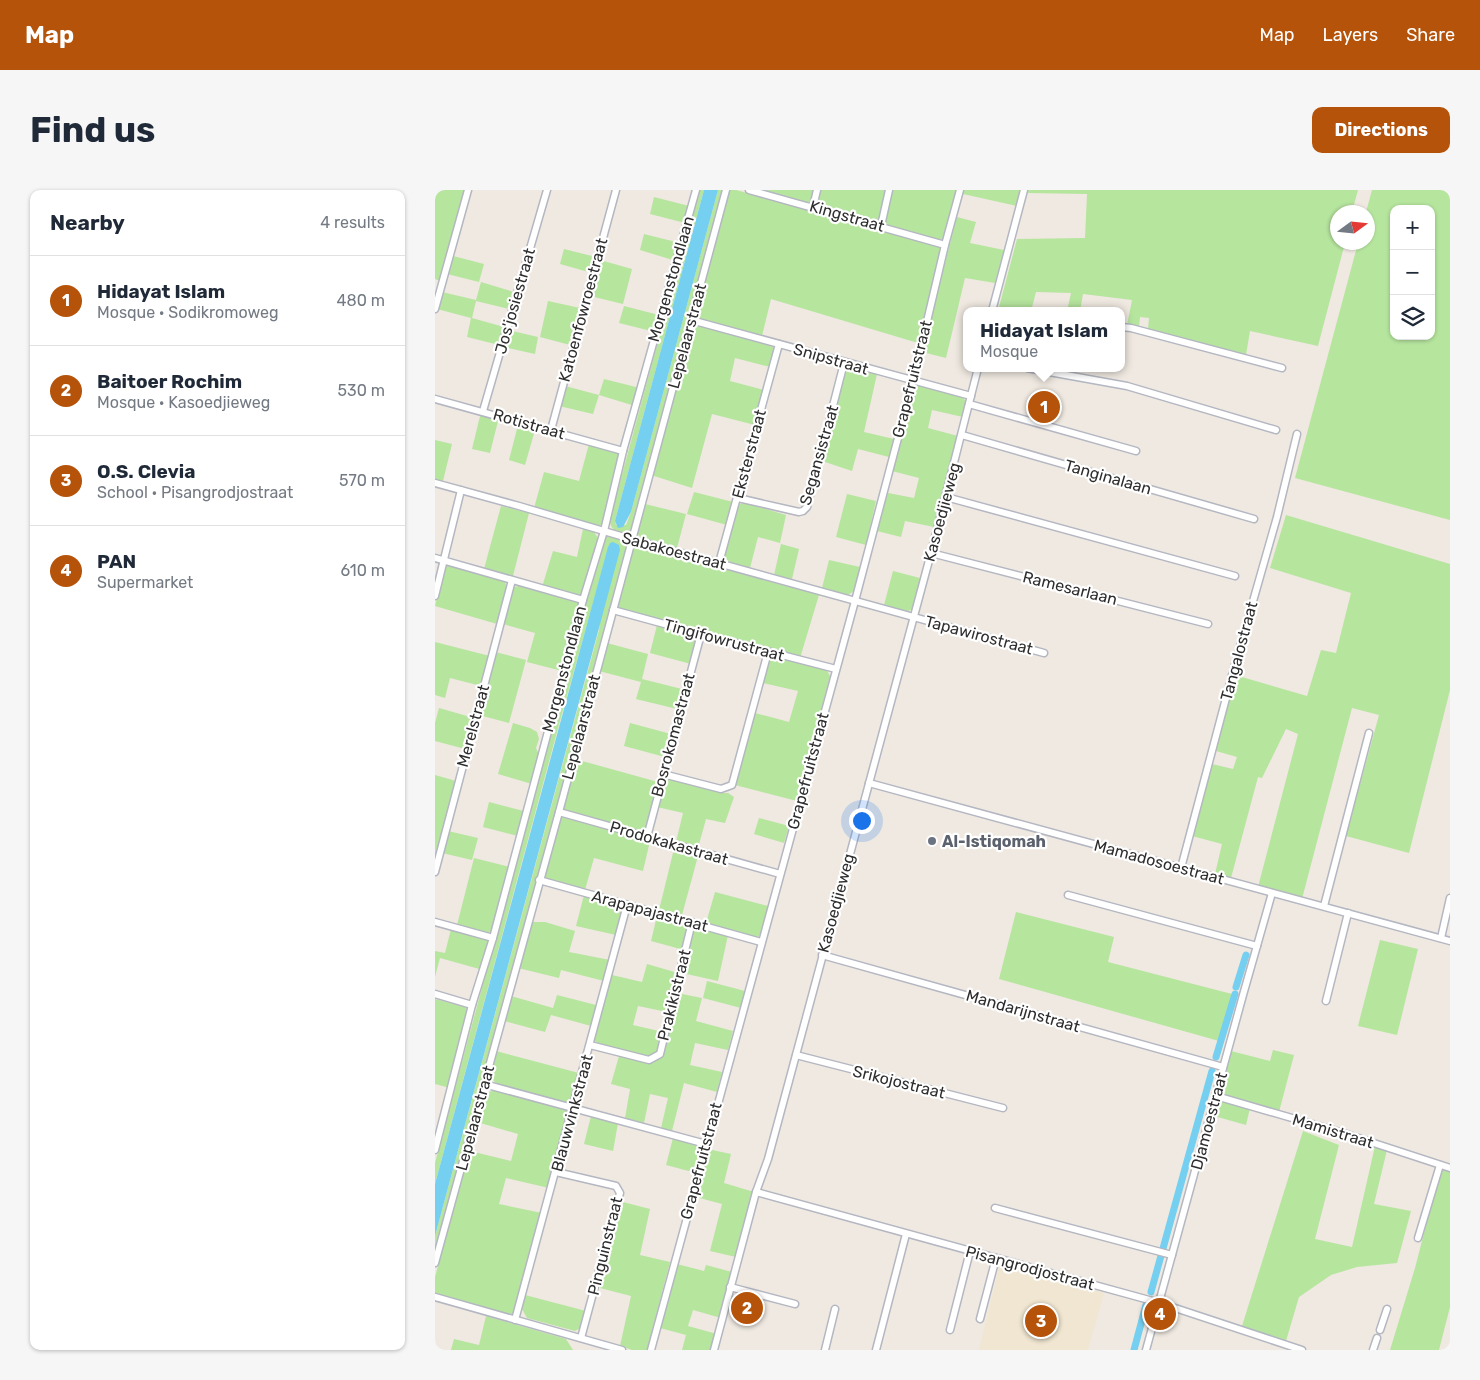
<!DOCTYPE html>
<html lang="en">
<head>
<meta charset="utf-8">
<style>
  :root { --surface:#fff; --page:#f6f6f7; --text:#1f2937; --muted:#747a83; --line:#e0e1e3; --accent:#b45309 }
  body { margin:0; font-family:Rubik,sans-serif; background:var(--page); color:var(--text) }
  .controls { position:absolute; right:15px; top:15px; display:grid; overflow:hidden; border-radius:10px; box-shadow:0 1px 4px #0004 }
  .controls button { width:45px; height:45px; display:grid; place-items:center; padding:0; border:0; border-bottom:1px solid var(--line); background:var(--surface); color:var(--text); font:25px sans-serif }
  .compass { position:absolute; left:895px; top:15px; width:45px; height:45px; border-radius:50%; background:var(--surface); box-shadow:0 1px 4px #0004; rotate:75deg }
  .you { position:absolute; left:426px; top:630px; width:18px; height:18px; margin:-12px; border:4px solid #fff; border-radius:50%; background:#1a73e8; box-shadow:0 0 0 8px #1a73e833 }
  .badge { display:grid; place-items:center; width:32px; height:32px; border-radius:50%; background:var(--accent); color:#fff; font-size:16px; font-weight:700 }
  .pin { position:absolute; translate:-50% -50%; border:2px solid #fff; box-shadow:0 1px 5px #0006 }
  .popup { position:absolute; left:528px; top:117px; width:162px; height:65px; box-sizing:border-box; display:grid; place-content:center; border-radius:10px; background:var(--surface); filter:drop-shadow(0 1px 4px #0005); font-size:16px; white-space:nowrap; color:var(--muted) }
  .popup b { font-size:19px; color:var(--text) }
  .popup::after { content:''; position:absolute; left:50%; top:100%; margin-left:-10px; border:10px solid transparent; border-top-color:var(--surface) }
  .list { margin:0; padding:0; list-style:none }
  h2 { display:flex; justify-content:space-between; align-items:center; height:65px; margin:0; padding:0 20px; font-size:21px }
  h2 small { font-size:16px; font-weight:400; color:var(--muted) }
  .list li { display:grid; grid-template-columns:32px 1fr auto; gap:15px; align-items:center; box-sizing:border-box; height:90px; padding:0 20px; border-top:1px solid var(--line) }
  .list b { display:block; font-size:19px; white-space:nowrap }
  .list p { margin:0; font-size:16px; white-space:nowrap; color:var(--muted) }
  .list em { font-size:16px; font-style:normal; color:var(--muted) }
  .icon { flex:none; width:28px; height:28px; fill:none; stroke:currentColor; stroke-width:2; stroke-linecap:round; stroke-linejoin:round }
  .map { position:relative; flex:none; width:1015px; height:1160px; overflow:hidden; border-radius:10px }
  header { display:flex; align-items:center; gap:30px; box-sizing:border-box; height:70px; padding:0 25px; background:var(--accent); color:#fff }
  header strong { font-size:24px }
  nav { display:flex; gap:28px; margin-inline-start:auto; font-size:18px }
  .intro { display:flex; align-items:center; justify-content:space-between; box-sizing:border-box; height:120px; padding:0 30px }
  h1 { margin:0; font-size:35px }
  .button { padding:12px 22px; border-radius:10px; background:var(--accent); color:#fff; font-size:18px; font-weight:700 }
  main { display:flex; gap:30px; padding:0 30px }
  aside { flex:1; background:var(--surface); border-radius:10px; box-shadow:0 1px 4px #0004 }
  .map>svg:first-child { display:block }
  .education { fill:#f0e6d1 }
  .green { fill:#b6e59e; fill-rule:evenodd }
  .water { fill:#75cff0 }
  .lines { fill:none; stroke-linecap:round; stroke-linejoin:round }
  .canal { stroke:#75cff0; stroke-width:7 }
  .minor-casing { stroke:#b4b7c1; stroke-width:9 }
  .minor { stroke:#fff; stroke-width:6 }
  .worship-dot { fill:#6b7280; stroke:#fff; stroke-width:2 }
  .labels { text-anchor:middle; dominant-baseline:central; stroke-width:4.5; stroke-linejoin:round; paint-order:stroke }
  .street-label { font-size:16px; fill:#2e2e2e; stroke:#fff }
  .worship-label { font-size:16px; font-weight:bold; fill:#5b616d; stroke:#fff; text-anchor:start }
</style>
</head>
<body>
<header>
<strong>Map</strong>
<nav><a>Map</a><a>Layers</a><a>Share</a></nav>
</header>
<div class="intro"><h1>Find us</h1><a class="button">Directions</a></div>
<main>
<aside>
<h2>Nearby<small>4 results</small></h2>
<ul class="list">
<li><span class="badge">1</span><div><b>Hidayat Islam</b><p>Mosque · Sodikromoweg</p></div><em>480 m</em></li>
<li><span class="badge">2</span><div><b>Baitoer Rochim</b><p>Mosque · Kasoedjieweg</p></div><em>530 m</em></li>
<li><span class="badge">3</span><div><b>O.S. Clevia</b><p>School · Pisangrodjostraat</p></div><em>570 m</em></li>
<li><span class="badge">4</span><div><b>PAN</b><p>Supermarket</p></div><em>610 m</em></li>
</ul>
</aside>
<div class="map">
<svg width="1015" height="1160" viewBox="0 0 1015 1160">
  <rect width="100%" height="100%" fill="#efe9e1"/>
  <!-- education -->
  <polygon class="education" points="565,1074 669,1103 653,1160 544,1160"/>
  <!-- green -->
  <g class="green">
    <polygon points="0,0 31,0 5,91 0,89"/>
    <path d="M264,0h5l-89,331 1,4h10l5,-13 87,-322h6l-89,332 -5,9c-10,5 -21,-1 -20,-12z"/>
    <polygon points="295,0 301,0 503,55 506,58 483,153 336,109 327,146 266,130 263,127 261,123 293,2"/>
    <polygon points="320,0 379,0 375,12 371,13"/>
    <polygon points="384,0 453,0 445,30 439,32 386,18 381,12"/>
    <polygon points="456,0 523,0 509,48 506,50 450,34 449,31"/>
    <polygon points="529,0 586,0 582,16 528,4"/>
    <polygon points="593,0 923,0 917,22 902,22 902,52 910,53 883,156 815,141 811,165 713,139 714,128 705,127 704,137 692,135 697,110 648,104 645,121 632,121 636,103 601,102 596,121 563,121 582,49 650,48 652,4 593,3"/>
    <path d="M937,0h78v330l-155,-42 63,-235 9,-1v-30h-1zM959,19h37v127h-37z"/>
    <polygon points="219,7 254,16 250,33 215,24"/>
    <polygon points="522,27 541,32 535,53 569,60 560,93 530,88 511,168 487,162"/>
    <polygon points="209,44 245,53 241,71 205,60"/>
    <polygon points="129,59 161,67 157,83 125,74"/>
    <polygon points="18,66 49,74 44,92 12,84"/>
    <polygon points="165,70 197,79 188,114 155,106"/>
    <polygon points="46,92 79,102 74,119 41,111 37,128 69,137 64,155 32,147 36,128 2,119 7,102 41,110"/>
    <polygon points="113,111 145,118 135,155 105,147"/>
    <polygon points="189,116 224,125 220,142 184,133"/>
    <path d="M262,134c18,5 66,14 78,25l-5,18 -35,-9 -5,23 34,9 -9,35 -43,-11 -20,74 -41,-13 40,-146 2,-3z"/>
    <polygon points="73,140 103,147 100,164 69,157"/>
    <polygon points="414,178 419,178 442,184 429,242 459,249 454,267 423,259 417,281 387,271 411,182"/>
    <polygon points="169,189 205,198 200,216 164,205"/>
    <polygon points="484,195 527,207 532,212 528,227 497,220 493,238 523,246 499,337 470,331 466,347 442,341 453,303 479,308 484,288 457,281 479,199"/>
    <polygon points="130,196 164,205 158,224 124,216"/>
    <polygon points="46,222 64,227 55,263 37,259"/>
    <polygon points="83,235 100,240 90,275 74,270"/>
    <polygon points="0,250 17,254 8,291 0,289"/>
    <polygon points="154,254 184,263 186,266 169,333 164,336 158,335 99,318 109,282 144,291"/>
    <polygon points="259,302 298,312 292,335 252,324"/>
    <polygon points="412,304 441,311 431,355 401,347"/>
    <path d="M310,313l41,12 -6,28 -22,-6 -8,31c-9,-3 -22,-3 -26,-13l13,-47 3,-4z"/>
    <polygon points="210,314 251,324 242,358 208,349 202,344"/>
    <polygon points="66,316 94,323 78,386 49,379"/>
    <polygon points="851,325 1015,374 1015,500 974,663 911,646 944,525 917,518 867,709 823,697 863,544 851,539 827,588 823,587 796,688 780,684 787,654 757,646 777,574 798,579 802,567 781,561 800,485 872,506 886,460 901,463 916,403 835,378"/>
    <polygon points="148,339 159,342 163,348 147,404 144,406 107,397 118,361 142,367"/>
    <path d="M172,346c9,1 20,3 19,15l-191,704v-19l164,-606 11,-87 -50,178 -125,463v-21l159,-594 11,-31z"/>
    <polygon points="346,354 364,359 357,389 339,385"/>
    <polygon points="201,355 384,405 365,468 187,420 183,417 182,412 196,358"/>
    <polygon points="394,370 425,377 419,401 413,405 387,398"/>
    <polygon points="14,374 70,391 72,399 62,434 0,416 9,378"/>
    <polygon points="458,381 485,388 477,419 472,422 449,415"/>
    <polygon points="84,396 142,412 144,416 127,481 92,472 100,443 68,434 77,400 79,397"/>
    <polygon points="222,435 259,445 261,448 256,474 215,463"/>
    <polygon points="0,452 55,466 46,496 15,488 10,508 0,505"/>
    <polygon points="172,453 213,464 207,489 247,499 242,519 201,509 206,492 164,481"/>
    <polygon points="60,462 91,470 74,533 44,525"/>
    <path d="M342,467l49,12 4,7 -33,125 -62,-16 20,-72 34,9 9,-31 -35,-8c3,-10 3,-24 14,-26z"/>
    <polygon points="4,518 39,528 30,559 0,551 0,533"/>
    <polygon points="78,533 95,538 102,542 104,549 101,558 104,565 97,594 63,584"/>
    <polygon points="195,533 236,544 230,567 189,556"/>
    <polygon points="140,569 223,592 209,641 206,643 131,621 128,618"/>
    <polygon points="0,585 21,591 0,674"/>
    <path d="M236,587l51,16h6l6,4 -9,26 -19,-4 -8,29 -22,-6 7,-29 -26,-6c2,-11 3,-26 14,-30z"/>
    <polygon points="54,612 89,621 83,646 48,637"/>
    <polygon points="126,627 215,651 208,681 159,668 150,700 114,691 110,687 109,682"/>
    <polygon points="324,628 354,636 349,653 319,644"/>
    <polygon points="13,641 43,648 37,670 7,663"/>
    <polygon points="239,659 263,666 247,725 224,720"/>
    <polygon points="39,668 75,677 57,741 51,744 22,735"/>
    <polygon points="280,702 333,716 327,741 323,747 319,748 271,733"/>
    <polygon points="149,705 184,715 187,719 181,745 141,736"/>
    <polygon points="581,722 679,747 673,772 797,804 784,851 564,789"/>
    <polygon points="222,726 251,733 254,738 249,760 216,751"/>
    <polygon points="95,732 110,732 140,741 134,762 175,770 169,791 126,780 124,788 83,778"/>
    <polygon points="265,737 293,745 283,791 247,783 257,745 260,740"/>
    <polygon points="16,739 52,748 54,752 48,780 5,768 0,787 0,761 10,763"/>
    <polygon points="945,750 983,759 962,845 923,836"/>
    <path d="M212,774l31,9 -11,39 -29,-6 -5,19 30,7c-3,11 -3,22 -14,26l-48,-12 -6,-5v-4l17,-62 30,7z"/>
    <polygon points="272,791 310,801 306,818 268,808"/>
    <polygon points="242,803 267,808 261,831 298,841 293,860 260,853 255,875 287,882 282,902 249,893 237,941 226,938 233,908 215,904 209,933 190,928 195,899 176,894 184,866 203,871 218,873 226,866"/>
    <polygon points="122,805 161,815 156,836 116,825 110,842 69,831 76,806 118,818"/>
    <polygon points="0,809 30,817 33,820 15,898 0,894"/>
    <polygon points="838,860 859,865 844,922 785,904 784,902 796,861 835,871"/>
    <polygon points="61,861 144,883 138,907 131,913 62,894 55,887"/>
    <polygon points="60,900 123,916 131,920 132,924 114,998 71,988 64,1014 107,1023 80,1119 77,1124 73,1125 0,1103 0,1087 35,961 76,971 83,944 42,932 48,912 54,902"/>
    <polygon points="787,910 815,918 811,935 779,926 784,911"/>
    <polygon points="156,926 183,933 178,961 149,954"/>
    <polygon points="868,941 904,955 880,1049 917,1057 940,956 952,960 939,1014 976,1021 962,1073 922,1077 896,1085 864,1107 851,1151 807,1136"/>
    <path d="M238,948l24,6c7,9 1,19 -1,29l-30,-8z"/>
    <polygon points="277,960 296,964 289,993 319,1002 301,1067 275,1061 287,1014 261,1007 272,963"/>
    <polygon points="1006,977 1015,981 1015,1117 1004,1160 955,1160 980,1078"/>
    <polygon points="188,1012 215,1019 205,1065 235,1072 212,1160 197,1160 185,1156 196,1106 165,1098"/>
    <polygon points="242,1074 269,1081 271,1075 297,1082 286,1128 258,1120 253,1136 282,1144 278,1160 247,1160 251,1145 225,1138"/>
    <polygon points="90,1105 151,1121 147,1137 140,1141 92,1128 87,1119"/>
    <polygon points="51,1126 131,1149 138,1160 16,1160 19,1149 44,1155"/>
  </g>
  <!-- water -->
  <g class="water">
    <polygon points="269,0 283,0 196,322 188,337 183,338 180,331"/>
    <polygon points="178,352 184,355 185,360 0,1046 0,994 173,357 175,353"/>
  </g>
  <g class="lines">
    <!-- canal -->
    <g class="canal">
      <polyline points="801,797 811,765"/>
      <polyline points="781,867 800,804"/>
      <polyline points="716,1102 777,881"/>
      <polyline points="699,1160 711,1115"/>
    </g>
    <defs>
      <g id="minor">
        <polyline points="314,0 510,55"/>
        <polyline points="378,17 382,0"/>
        <polyline points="446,36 454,0"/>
        <polyline points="0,119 33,0"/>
        <polyline points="557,121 589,0"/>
        <polyline points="256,130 536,206"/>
        <polyline points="686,137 696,138 847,178"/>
        <polyline points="592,178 692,196 841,240"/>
        <polyline points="0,209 188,261"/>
        <polyline points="534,214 701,261"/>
        <polyline points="48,221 112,0"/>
        <polyline points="116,240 181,0"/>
        <polyline points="527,245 819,329"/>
        <polyline points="0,293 84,316 196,349 609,463"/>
        <polyline points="511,307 800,386"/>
        <polyline points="303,308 364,322 368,321 372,317 409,173"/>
        <polyline points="496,363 773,434"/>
        <polyline points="0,368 148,410"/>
        <polyline points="284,373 344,154"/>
        <polyline points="0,406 26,300"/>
        <polyline points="178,420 266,444 401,479"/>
        <polyline points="228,584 286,599 297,595 333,462"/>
        <polyline points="434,593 1015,751"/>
        <polyline points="124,622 345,684"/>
        <polyline points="212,647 266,444"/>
        <polyline points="746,678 799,478 842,327 862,244"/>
        <polyline points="0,682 77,390"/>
        <polyline points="104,690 326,752"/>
        <polyline points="633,705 822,756"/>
        <polyline points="889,716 934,543"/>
        <polyline points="0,732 58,748"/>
        <polyline points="1006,748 1015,708"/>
        <polyline points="387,765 788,877"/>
        <polyline points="0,804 37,815"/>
        <polyline points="891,811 913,723"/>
        <polyline points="155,855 214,870 225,864 257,732"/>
        <polyline points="361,865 568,918"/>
        <polyline points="49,894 271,954"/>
        <polyline points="781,906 905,942 1015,978"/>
        <polyline points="0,960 37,815 58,748 148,410 169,341 188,261 261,0"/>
        <polyline points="121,982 181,996 185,1003 146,1148"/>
        <polyline points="321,1002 725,1113 867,1160"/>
        <polyline points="560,1018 737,1065"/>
        <polyline points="983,1048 1005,975"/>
        <polyline points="0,1073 124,622 291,0"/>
        <polyline points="295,1097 360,1114"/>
        <polyline points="0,1107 187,1160"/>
        <polyline points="545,1129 561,1068"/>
        <polyline points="80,1130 192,715"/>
        <polyline points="515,1140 535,1061"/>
        <polyline points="945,1140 952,1119"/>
        <polyline points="216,1160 420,411 478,191 510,55 525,0"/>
        <polyline points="279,1160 321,1002 333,969 496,363 543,178"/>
        <polyline points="390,1160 400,1119"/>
        <polyline points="441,1160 471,1044"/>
        <polyline points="711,1160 808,805 837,703"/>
        <polyline points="938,1160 942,1148"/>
      </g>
    </defs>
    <!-- minor casing -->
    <use href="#minor" class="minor-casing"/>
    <!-- minor -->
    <use href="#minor" class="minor"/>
  </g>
  <!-- markers -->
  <circle class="worship-dot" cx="497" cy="651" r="5"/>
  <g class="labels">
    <!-- street labels -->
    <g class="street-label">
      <text transform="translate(412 26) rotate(16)">Kingstraat</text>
      <text transform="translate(236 89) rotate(-74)">Morgenstondlaan</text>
      <text transform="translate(80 111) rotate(-74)">Jos'josiestraat</text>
      <text transform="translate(148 120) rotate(-75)">Katoenfowroestraat</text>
      <text transform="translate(252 146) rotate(-75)">Lepelaarstraat</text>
      <text transform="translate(396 169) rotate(16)">Snipstraat</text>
      <text transform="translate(477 189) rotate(-76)">Grapefruitstraat</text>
      <text transform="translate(94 234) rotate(16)">Rotistraat</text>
      <text transform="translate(314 264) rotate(-75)">Eksterstraat</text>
      <text transform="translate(384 265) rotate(-74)">Segansistraat</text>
      <text transform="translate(673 287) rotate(16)">Tanginalaan</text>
      <text transform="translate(507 322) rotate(-75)">Kasoedjieweg</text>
      <text transform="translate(239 361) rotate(15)">Sabakoestraat</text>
      <text transform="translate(635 398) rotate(14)">Ramesarlaan</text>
      <text transform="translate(544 445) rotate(15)">Tapawirostraat</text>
      <text transform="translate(289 450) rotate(15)">Tingifowrustraat</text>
      <text transform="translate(804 461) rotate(-75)">Tangalostraat</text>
      <text transform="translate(129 479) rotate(-75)">Morgenstondlaan</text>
      <text transform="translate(38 536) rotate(-75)">Merelstraat</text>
      <text transform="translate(146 537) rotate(-75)">Lepelaarstraat</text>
      <text transform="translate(238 545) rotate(-75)">Bosrokomastraat</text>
      <text transform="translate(373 581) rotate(-75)">Grapefruitstraat</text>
      <text transform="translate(234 653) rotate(16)">Prodokakastraat</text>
      <text transform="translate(724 672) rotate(15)">Mamadosoestraat</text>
      <text transform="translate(401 713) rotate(-75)">Kasoedjieweg</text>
      <text transform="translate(215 721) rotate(15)">Arapapajastraat</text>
      <text transform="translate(239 805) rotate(-76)">Prakikistraat</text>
      <text transform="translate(588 821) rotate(16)">Mandarijnstraat</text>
      <text transform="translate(464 892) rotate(14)">Srikojostraat</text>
      <text transform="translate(137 923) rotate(-75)">Blauwvinkstraat</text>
      <text transform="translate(40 928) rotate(-75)">Lepelaarstraat</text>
      <text transform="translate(774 931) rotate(-75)">Djamoestraat</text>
      <text transform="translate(898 941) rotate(17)">Mamistraat</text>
      <text transform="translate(266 971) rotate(-75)">Grapefruitstraat</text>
      <text transform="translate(170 1056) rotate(-76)">Pinguinstraat</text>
      <text transform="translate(595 1078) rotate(15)">Pisangrodjostraat</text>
    </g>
    <!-- worship labels -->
    <g class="worship-label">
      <text x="507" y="651">Al-Istiqomah</text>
    </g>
  </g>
</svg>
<div class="controls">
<button>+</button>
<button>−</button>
<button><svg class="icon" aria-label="layers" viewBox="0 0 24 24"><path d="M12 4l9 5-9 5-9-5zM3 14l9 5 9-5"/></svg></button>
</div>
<svg class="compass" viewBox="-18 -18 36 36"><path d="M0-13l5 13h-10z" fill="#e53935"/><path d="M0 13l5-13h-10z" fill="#747a83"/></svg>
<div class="you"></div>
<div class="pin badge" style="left:609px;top:217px">1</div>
<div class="popup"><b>Hidayat Islam</b>Mosque</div>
<div class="pin badge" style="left:312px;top:1118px">2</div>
<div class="pin badge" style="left:606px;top:1131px">3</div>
<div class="pin badge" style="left:725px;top:1124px">4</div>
</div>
</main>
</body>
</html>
